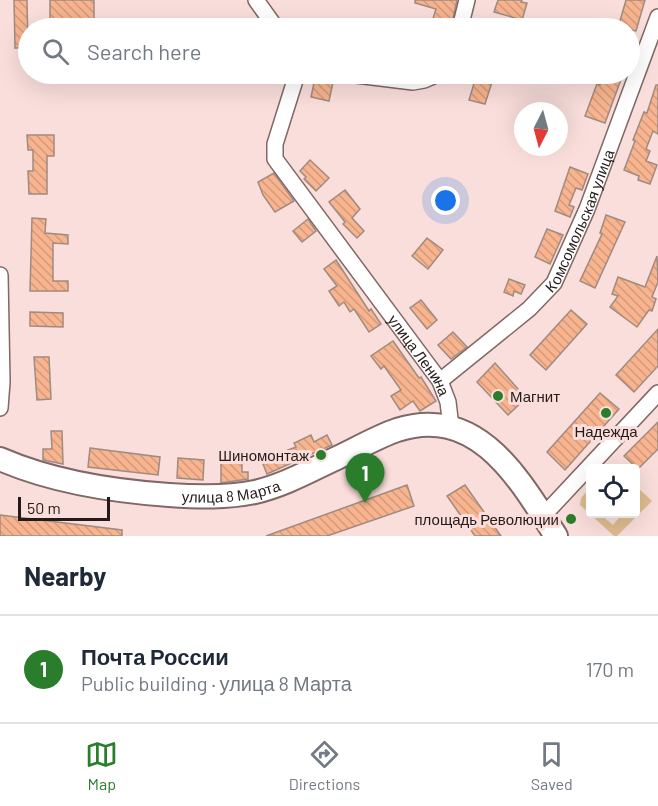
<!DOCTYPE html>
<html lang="en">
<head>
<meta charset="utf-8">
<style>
  :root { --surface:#fff; --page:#f2f2f3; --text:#1f2937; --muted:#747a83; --line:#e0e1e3; --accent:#2a7d2a }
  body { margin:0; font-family:Barlow,sans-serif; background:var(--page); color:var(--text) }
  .controls { position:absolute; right:18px; bottom:18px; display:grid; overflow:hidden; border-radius:6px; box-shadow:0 6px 24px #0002 }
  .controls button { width:54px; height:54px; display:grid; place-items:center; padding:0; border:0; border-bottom:2px solid var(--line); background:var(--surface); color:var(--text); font:30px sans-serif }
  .compass { position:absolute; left:514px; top:102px; width:54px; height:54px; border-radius:50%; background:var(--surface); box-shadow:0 6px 24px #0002; rotate:186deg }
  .scale { position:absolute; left:18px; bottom:15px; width:92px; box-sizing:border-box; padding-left:6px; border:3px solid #241a19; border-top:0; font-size:16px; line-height:21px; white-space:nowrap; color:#241a19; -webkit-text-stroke:4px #f9dedb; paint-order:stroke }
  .you { position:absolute; left:446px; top:201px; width:21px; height:21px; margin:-15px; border:4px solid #fff; border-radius:50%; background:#1a73e8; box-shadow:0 0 0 9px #1a73e833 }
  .badge { display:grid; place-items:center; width:39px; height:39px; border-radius:50%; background:var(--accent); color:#fff; font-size:20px; font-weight:700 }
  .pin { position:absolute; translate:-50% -50px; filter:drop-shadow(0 2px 3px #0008) }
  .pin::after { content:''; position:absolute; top:32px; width:21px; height:18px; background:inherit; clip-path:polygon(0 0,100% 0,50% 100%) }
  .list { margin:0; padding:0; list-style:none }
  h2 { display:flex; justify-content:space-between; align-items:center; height:78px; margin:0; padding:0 24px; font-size:26px }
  h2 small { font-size:20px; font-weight:400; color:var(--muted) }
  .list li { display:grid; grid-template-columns:39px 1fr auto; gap:18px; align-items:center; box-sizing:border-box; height:108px; padding:0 24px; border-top:2px solid var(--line) }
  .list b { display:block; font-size:22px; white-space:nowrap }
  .list p { margin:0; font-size:20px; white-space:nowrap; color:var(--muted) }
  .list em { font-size:20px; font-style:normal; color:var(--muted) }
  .icon { flex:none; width:33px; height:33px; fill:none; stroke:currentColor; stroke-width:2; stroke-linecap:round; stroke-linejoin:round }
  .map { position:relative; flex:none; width:658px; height:536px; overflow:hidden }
  .search { position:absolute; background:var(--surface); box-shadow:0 6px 24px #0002; left:18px; right:18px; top:18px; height:66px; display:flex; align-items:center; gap:15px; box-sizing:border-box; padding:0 21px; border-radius:33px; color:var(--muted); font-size:22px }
  .sheet { height:186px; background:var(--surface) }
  nav { display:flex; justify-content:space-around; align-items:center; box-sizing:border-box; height:84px; border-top:2px solid var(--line); background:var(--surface); font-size:16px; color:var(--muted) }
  nav a { display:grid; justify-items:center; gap:3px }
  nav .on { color:var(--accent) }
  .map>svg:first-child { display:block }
  .grass { fill:#e0bc8f }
  .building { fill:url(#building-back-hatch); stroke:#a08b80; stroke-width:1.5 }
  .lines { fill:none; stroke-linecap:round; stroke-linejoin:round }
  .street-casing { stroke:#806866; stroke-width:18 }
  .primary-casing { stroke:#806866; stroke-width:26 }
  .street { stroke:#fff; stroke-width:15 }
  .primary { stroke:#fff; stroke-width:22 }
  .poi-dot { fill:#2a7d2a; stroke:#f9dedb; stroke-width:2 }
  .labels { text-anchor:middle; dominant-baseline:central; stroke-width:6; stroke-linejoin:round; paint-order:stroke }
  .street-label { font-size:15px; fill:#241a19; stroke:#f9dedb }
  .poi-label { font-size:15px; fill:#241a19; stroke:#f9dedb; text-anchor:end }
</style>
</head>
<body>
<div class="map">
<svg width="658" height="536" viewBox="0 0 658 536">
  <defs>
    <pattern id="building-back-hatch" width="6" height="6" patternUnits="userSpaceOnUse" patternTransform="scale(1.5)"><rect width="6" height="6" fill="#f7b48f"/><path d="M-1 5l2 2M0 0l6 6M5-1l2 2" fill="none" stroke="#d49a7b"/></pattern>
  </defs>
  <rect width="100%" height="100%" fill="#f9dedb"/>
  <!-- grass -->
  <polygon class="grass" points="636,486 652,501 617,536 614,536 580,505 581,498 590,488 590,500 588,503 590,505 590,514 600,514 613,525 622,514 636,514"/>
  <!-- building -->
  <g class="building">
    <polygon points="14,0 27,0 28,48 15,48"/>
    <rect x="50" y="0" width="44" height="28"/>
    <polygon points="415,0 457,0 451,28 430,28 436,9 415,3"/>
    <polygon points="498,0 522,0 521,2 527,3 522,20 494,12"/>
    <polygon points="626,0 645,0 636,31 618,28"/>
    <polygon points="604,74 623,74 605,123 585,116 597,84 600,85"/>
    <polygon points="476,77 492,82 485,104 469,100"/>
    <polygon points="315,78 333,82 329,101 311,97"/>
    <polygon points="656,85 658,85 658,134 653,131 646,149 650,151 646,161 657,165 650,184 638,180 639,176 624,170 635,141 633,140 644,112 647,113"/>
    <polygon points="27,135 54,135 54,156 47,156 47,194 29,194 28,171 33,171 33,150 28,150"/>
    <polygon points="310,160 329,178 316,191 304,179 306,177 300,171"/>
    <polygon points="570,167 588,174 582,190 576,188 569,205 574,207 570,217 555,211"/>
    <polygon points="274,173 294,201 275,212 263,195 258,182"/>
    <polygon points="345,190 360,209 352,218 364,231 357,238 343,224 345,222 329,202"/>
    <polygon points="606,215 625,222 595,288 580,281 602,234 600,233"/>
    <polygon points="32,218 46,219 45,233 68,235 68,244 53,243 53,281 68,281 68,291 30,291"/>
    <polygon points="308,219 316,231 302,242 293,231"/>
    <polygon points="547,229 563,235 550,264 535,257"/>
    <polygon points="427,238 443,250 428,269 412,256"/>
    <polygon points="657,256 658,282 652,297 656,299 652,311 649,310 637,327 610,307 618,296 612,294 618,277 645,287"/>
    <polygon points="336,260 369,311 371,309 381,324 369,332 354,309 350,312 344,302 339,306 329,291 337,286 324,269"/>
    <polygon points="509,279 525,285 521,294 514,291 513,296 504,292"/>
    <polygon points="421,300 437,320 427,329 410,308"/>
    <polygon points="571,310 587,324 546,370 530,355"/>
    <polygon points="30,312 63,313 63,327 30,326"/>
    <polygon points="658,329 658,366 634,392 616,375"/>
    <polygon points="453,332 467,347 451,359 438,345"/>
    <polygon points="393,341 419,378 421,377 436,401 420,411 413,401 400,410 391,396 401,390 384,366 381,369 371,356"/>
    <polygon points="34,357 49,357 51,399 37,400"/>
    <polygon points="495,363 526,398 508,415 477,382"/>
    <polygon points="600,393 619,409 565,470 547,452"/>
    <polygon points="658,422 658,449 638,469 624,456"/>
    <polygon points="51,431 62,431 63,464 43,460 43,449 52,449"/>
    <polygon points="311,435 314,442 327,435 332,445 267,474 263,464 276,459 275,455 296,447 294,443"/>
    <polygon points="90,448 160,457 158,475 88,467"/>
    <polygon points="178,458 204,460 203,480 177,478"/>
    <polygon points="221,463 242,463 242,472 248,472 248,479 221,483"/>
    <polygon points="407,485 414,506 327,536 266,536"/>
    <polygon points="465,485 501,536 475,536 447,496"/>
    <polygon points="0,515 122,530 122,536 0,536"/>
  </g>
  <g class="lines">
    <defs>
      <g id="street">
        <polyline points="256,0 276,28"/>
        <polyline points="460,28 467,0"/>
        <path id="s1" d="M297,74l-22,70v15l165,222 8,21 3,25"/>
        <polyline points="348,74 413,82 424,80 438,74"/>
        <polyline points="0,275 2,382 0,408"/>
        <path id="s2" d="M440,381l89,-72 25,-26 33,-74 71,-192"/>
        <polyline points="543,516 658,393"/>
      </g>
      <g id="primary">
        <path id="s3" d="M0,459c53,23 111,32 169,36 29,2 58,3 86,-3 30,-7 56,-22 84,-35 19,-9 38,-20 58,-27 81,-26 122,49 159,106"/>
      </g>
    </defs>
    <!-- street casing -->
    <use href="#street" class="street-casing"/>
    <!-- primary casing -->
    <use href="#primary" class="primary-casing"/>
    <!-- street -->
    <use href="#street" class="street"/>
    <!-- primary -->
    <use href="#primary" class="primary"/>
  </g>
  <!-- markers -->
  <g class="poi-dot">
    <circle cx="498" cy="396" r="6"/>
    <circle cx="606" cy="413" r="6"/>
    <circle cx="321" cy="455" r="6"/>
    <circle cx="571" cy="519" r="6"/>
  </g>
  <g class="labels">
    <!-- street labels -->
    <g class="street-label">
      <text stroke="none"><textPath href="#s2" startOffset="218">Комсомольская улица</textPath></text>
      <text stroke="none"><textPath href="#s1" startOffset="332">улица Ленина</textPath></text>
      <text stroke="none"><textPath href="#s3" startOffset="236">улица 8 Марта</textPath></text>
    </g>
    <!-- poi labels -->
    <g class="poi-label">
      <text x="510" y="396" text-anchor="start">Магнит</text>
      <text x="606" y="431" text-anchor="middle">Надежда</text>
      <text x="309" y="455">Шиномонтаж</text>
      <text x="559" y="519">площадь Революции</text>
    </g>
  </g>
</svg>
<div class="controls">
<button><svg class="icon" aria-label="locate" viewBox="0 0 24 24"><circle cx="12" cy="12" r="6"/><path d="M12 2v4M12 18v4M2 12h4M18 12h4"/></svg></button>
</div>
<svg class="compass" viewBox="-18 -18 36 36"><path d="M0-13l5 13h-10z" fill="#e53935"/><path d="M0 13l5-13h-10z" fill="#747a83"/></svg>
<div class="scale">50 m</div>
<div class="you"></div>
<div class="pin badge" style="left:365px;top:503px">1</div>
<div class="search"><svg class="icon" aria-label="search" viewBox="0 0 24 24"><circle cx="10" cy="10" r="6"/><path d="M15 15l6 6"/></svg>Search here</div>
</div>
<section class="sheet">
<h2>Nearby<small></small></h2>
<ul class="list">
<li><span class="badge">1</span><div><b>Почта России</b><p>Public building · улица 8 Марта</p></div><em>170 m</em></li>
</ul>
</section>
<nav>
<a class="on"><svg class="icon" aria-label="map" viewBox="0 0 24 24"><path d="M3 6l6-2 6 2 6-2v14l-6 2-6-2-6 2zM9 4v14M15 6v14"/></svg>Map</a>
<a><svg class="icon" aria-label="directions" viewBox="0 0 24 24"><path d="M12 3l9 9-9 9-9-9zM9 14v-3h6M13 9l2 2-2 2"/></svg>Directions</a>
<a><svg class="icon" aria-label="saved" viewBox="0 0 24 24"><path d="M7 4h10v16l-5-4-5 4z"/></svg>Saved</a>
</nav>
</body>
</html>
